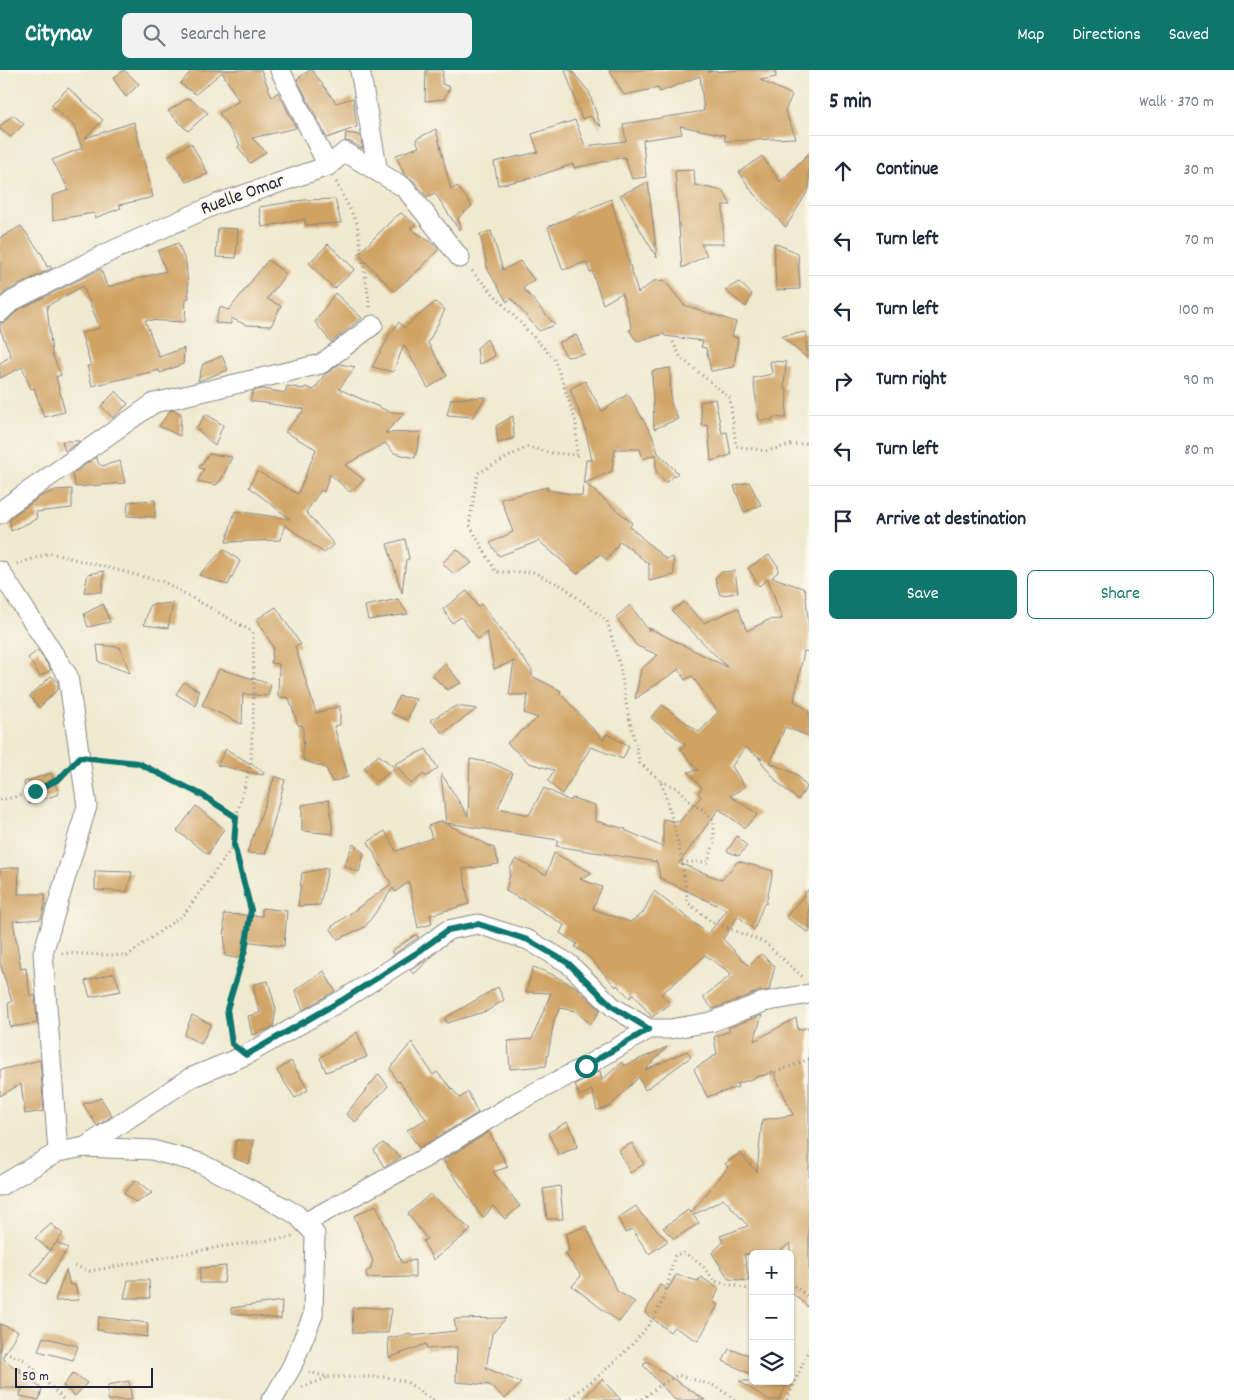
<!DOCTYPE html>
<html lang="en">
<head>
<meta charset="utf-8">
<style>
  :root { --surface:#fff; --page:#f2f2f3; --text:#1f2937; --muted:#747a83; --line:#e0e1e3; --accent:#0f766e }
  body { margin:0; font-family:Dekko,sans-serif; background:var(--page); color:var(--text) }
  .controls { position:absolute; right:15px; bottom:15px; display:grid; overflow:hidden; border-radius:8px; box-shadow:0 1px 4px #0004 }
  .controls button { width:45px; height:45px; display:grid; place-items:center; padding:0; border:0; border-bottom:1px solid var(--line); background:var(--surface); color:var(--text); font:25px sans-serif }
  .scale { position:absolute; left:15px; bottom:12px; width:138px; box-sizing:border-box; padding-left:5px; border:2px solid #22223b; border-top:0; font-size:14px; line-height:18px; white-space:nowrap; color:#22223b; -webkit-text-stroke:4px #fbf7ec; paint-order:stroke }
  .stop { position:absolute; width:15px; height:15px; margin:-11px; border:4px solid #0f766e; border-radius:50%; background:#fff }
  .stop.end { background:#0f766e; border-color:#fff; box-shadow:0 1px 5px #0008 }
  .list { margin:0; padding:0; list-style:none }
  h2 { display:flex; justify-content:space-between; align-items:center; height:65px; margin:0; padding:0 20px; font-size:21px }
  h2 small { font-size:16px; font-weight:400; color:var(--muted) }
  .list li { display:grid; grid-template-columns:32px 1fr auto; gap:15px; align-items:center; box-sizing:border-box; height:70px; padding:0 20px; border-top:1px solid var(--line) }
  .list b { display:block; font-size:19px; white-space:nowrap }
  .list em { font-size:16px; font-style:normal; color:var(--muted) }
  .actions { display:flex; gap:10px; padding:15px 20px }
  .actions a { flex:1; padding:11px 0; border:1px solid var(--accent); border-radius:8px; text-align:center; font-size:18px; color:var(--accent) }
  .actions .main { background:var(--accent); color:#fff }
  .icon { flex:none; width:28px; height:28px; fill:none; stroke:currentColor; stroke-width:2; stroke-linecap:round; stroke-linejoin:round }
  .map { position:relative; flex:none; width:809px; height:1330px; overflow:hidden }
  header { display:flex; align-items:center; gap:30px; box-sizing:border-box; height:70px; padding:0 25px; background:var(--accent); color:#fff }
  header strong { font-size:24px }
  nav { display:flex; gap:28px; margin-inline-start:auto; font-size:18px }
  .search { width:350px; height:45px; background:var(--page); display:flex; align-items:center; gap:12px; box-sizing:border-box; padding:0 18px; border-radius:8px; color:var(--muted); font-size:19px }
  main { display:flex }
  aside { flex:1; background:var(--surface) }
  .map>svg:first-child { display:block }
  .building { fill:#d0a364 }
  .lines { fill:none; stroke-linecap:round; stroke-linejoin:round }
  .minor-casing { stroke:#888685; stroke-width:21 }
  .path { stroke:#888685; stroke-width:3; stroke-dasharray:1 4; stroke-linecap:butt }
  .minor { stroke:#fff; stroke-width:19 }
  .route { stroke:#0f766e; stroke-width:6 }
  .labels { text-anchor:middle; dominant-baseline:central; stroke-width:5; stroke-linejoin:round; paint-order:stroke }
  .street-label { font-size:19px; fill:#22223b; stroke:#fbf7ec }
</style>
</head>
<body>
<header>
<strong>Citynav</strong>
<div class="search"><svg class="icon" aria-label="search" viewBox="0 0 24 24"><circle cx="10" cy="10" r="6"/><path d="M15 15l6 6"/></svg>Search here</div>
<nav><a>Map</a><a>Directions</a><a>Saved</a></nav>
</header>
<main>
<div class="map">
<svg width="809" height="1330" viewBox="0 0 809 1330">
  <rect width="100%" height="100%" fill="#fbf7ec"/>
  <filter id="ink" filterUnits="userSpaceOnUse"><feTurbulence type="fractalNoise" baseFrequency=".02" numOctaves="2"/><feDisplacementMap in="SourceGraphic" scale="10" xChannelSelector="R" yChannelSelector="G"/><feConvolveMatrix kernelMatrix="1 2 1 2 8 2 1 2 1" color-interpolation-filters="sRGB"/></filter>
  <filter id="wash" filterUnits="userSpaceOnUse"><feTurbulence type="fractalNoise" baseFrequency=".0096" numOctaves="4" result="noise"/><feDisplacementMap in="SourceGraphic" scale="20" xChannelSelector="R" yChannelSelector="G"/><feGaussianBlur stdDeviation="1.12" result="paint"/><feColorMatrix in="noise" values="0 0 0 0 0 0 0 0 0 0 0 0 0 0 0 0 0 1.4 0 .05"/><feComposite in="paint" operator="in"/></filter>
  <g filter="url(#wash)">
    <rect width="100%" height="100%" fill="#efe9cf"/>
    <g id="blocks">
      <!-- building -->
      <g class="building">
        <polygon points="124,0 139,14 126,27 113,8"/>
        <polygon points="192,0 261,0 272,27 278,22 296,58 252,68 266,82 250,93 238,77 240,75 219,43 239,31 222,2 196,24 180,14"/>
        <polygon points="310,0 312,0 336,33 353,28 357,57 327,68 297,9"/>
        <polygon points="426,0 443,0 442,14 450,17 444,29 425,31"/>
        <polygon points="565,0 571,0 589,22 601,57 590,46 582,49"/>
        <polygon points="609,0 712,0 708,2 741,0 775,0 776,7 760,10 792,25 785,41 796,68 725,71 725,65 680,56 682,64 643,70 646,107 632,109 625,87 574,98 573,94 532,108 498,115 494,92 538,82 532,64 575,50 585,76 626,71 623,54 704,41 700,6 660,22 658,18 624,25"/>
        <polygon points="68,18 103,50 85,68 134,52 153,127 119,135 121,138 95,148 94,143 53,150 52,126 69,120 52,90 82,78 74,56 51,35"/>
        <polygon points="189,28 208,43 188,61 168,41"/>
        <polygon points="13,45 24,54 11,67 0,59 0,56"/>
        <polygon points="436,59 451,120 457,116 472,136 458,148 461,159 459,160 435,123 427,127 414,111 404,104 396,85 419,77 416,69"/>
        <polygon points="346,63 360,65 363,79 351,72 345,71"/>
        <polygon points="191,73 208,104 186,112 168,86"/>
        <polygon points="809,83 809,119 786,157 753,123 739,102 762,86 780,112"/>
        <polygon points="694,100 695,115 723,121 731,135 723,135 723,174 701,174 707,185 682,198 675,101"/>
        <polygon points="648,112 657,188 620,125"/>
        <polygon points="335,129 341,153 305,155 305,149 262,157 259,137 304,130"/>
        <polygon points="611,129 638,223 654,211 664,210 684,235 736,252 732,266 738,268 734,297 711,301 706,278 701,277 703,271 665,266 664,264 637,271 629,260 632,259 622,223 603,234 592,201 590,202 586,192 563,200 548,157"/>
        <polygon points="401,143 416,155 410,158 436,176 439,179 421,198 394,221 358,184 394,148"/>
        <polygon points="21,156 43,186 47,197 50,196 52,198 7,221 0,227 0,168"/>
        <polygon points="218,158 238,159 236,188 216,187"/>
        <polygon points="491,161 503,200 520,191 534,210 523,218 555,255 539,261 511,228 507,232 488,200 480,164"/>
        <polygon points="178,173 186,193 189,228 186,229 185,252 145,250 159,287 184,278 183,294 160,303 159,300 92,316 87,296 91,296 81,263 100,258 83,216 47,236 52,284 61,305 56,307 65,342 44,347 34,318 31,319 22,297 0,308 0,293 11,286 0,259 0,253 7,251 18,240 101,199 107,217 166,201 158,181"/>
        <polygon points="774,173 798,183 800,219 776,220"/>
        <polygon points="328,174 355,199 334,219 309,193"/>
        <polygon points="268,190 286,204 267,229 281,236 271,256 246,255 231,248 231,254 215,253 220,237 229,240"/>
        <polygon points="739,212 752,224 746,237 725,220"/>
        <polygon points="335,223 362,248 331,272 315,252"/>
        <polygon points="435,232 445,240 428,273 447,306 428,318 404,275 393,302 372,297 389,267 388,266 399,252 404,258"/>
        <polygon points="806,262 807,288 781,266"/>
        <polygon points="576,265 585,284 567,287 558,273"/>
        <polygon points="487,269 495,286 479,295 477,278"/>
        <polygon points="222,286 228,300 198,311 203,294"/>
        <polygon points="770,291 786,292 784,319 787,319 786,348 773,347 773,350 759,350 753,308 772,304"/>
        <polygon points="340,294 355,297 339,319 390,342 405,343 385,363 421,362 415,388 394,383 385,373 345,395 364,410 350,422 330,404 324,422 321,420 306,442 334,474 324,483 285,455 280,470 226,472 235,441 290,449 249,417 257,401 298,424 316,379 285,362 305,339 250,331 253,321 263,319 285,323 287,316 304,319 305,317 314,320 324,305"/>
        <polygon points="670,298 671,333 678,349 654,359 652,301"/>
        <polygon points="585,311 602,341 628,324 653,367 658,383 678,403 665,413 656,401 656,384 643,389 640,379 615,379 612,401 585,413 632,453 630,457 666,489 673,487 674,505 649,511 649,494 620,471 607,490 600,484 577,504 539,471 499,486 490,473 513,462 501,429 547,417 547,420 582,426 586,390 592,390 584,354 570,319"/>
        <polygon points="116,321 128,334 113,348 101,336"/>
        <polygon points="486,327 473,347 447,345 451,329"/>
        <polygon points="715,329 722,363 727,362 731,385 711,391 708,355 702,356 700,332"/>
        <polygon points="173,340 181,344 180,366 159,356 170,341"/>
        <polygon points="206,344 223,355 215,376 196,358"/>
        <polygon points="513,346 514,368 498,373 496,356"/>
        <polygon points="62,371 81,371 65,381"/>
        <polygon points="209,384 232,387 221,410 216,415 198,411 204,399 199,398"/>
        <polygon points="96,387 99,394 102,396 120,391 125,413 76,417 72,404"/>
        <polygon points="749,412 761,435 744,442 734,416"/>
        <polygon points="72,419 72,438 36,442 37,449 11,461 10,450 14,445 40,427 56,420"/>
        <polygon points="155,430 155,447 127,446 128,432"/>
        <polygon points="405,469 409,489 406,490 402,523 387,474"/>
        <polygon points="224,479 240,491 228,515 199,505"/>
        <polygon points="457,479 472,493 454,504 442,493"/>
        <polygon points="769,485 778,496 778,502 772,507 805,519 809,556 809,582 804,581 794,631 809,641 809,666 785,657 770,693 796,704 807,717 798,730 777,712 758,687 762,689 745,677 732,696 745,717 730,726 758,744 745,758 719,739 679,793 722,810 738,791 773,801 766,834 764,833 754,860 738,846 723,869 749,896 761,884 775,896 769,920 760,921 713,939 703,927 732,904 705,885 676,912 661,924 670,934 652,947 633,924 630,928 617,915 616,917 587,885 575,877 577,874 560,863 564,855 521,828 520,829 506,821 510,804 510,798 516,789 546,805 554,783 592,803 580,809 602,817 593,839 630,852 643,843 654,821 708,864 727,840 660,808 657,792 556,776 558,770 446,753 441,703 468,746 470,689 492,693 513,703 498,738 529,745 544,718 570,731 572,728 595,735 595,751 626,759 625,760 663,777 663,749 679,752 701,727 698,723 702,718 688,702 698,700 680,679 686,675 651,648 662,635 699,662 718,642 692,606 685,610 679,599 635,629 641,599 658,585 637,576 616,547 630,535 649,561 649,558 727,597 672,541 684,532 704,553 738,538 747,561 768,550 782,549 768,509 759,516 748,498"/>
        <polygon points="104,501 102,522 84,522 88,504"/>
        <polygon points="735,501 738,523 720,525 715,508 722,502"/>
        <polygon points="467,521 478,537 481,534 532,600 532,606 561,621 560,623 603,670 607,664 629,676 623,689 591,677 562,724 548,711 554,700 529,693 507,673 538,648 524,643 528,625 509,625 514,591 494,599 487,562 478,569 461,547 452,553 443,539"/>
        <polygon points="398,529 408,544 368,550 365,536"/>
        <polygon points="173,533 168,558 144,555 150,535"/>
        <polygon points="103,534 110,552 88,557 84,544"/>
        <polygon points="276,537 301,575 295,576 316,643 340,636 340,655 334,656 348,707 332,712 326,698 303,690 303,674 304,674 303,669 303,656 298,655 289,628 278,627 279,594 271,593 273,577 257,549"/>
        <polygon points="97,575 120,577 130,603 99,592"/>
        <polygon points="38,580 51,600 40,606 28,588"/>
        <polygon points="445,594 461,613 447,620 432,605"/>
        <polygon points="219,599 271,614 268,626 243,624 242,654 202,635"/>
        <polygon points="51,606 58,612 58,619 39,638 30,626"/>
        <polygon points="184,612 199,621 196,636 176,624"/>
        <polygon points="399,626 416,629 407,650 391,643"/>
        <polygon points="456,636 477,639 443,663 430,650"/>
        <polygon points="226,679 264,702 263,705 217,695"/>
        <polygon points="426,679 438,698 426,707 424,704 411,714 395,694"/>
        <polygon points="379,685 395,698 377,711 364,698"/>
        <polygon points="51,703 59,724 29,734 24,712"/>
        <polygon points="275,706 285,710 265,784 247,783"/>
        <polygon points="329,730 333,764 302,761 302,735"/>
        <polygon points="196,736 224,759 208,784 177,761"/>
        <polygon points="441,751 494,778 499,794 463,799 469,834 430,845 432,854 418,858 409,812 395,822 393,818 365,857 338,869 330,858 391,814 368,772 385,761 396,781 432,768 428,756"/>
        <polygon points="737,766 747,776 739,786 727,781"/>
        <polygon points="353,774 364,783 359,802 344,796"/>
        <polygon points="19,797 18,824 45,824 45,835 41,849 13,851 21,899 26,898 30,927 35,925 37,953 10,957 8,933 12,932 0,893 0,799"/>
        <polygon points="328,798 320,835 298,836 302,803"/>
        <polygon points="95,801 132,802 127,822 95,820"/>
        <polygon points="809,819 809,863 786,847"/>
        <polygon points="262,838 287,841 284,876 243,871 243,889 225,886 224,844 262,846"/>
        <polygon points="415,865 419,867 394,884 391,882"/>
        <polygon points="436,883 414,904 410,900 424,892"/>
        <polygon points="533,897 549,903 576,917 600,940 591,954 575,941 560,938 554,950 546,996 510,999 508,971 532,969 551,923 526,922"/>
        <polygon points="324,901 335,921 303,940 295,920"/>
        <polygon points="114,903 121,921 90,927 85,911"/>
        <polygon points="268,911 276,939 273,957 252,965 248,946 260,943 254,921 254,914"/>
        <polygon points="498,917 504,930 487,941 447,953 445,948"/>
        <polygon points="192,945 211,954 201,974 184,965"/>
        <polygon points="762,945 754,971 796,948 798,960 809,957 809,1238 790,1221 790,1173 776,1184 744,1184 749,1211 729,1209 712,1183 723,1172 720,1166 748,1156 724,1129 693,1145 699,1153 674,1169 663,1158 688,1140 691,1143 728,1097 725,1094 740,1083 757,1102 762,1050 793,1045 773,1001 763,1006 763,1005 737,1014 738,1017 707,1027 694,999 717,984 714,967 730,961 728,958"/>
        <polygon points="357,962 367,987 326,1002 320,988"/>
        <polygon points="412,972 433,1005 437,1002 460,1028 468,1022 478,1043 419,1078 407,1060 426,1049 399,1011 397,1012 390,998"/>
        <polygon points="667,977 645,1000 687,981 691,987 645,1020 639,1007 609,1037 597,1040 592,1020 579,1026 575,1014 600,1001 602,1010 622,992 624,996"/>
        <polygon points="40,990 44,1041 25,1044 21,1014 0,1026 0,1000"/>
        <polygon points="291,991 308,1020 295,1028 277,1001"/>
        <polygon points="379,1004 388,1016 355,1052 346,1044"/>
        <polygon points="101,1028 112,1046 97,1056 83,1034"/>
        <polygon points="567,1052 575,1068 577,1077 559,1085 548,1063"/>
        <polygon points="489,1062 508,1097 493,1102 520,1136 505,1149 493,1136 483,1148 443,1090"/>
        <polygon points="236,1070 254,1070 249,1094 234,1088"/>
        <polygon points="383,1073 401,1087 384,1097 374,1080"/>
        <polygon points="632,1073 644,1094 630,1103 619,1080"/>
        <polygon points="136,1110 152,1123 136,1133 124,1123"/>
        <polygon points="560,1116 563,1149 547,1149 543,1119"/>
        <polygon points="430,1124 471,1160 433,1190 423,1171 427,1169 408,1144"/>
        <polygon points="376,1135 402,1193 415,1190 415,1207 367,1208 366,1201 370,1200 373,1191 354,1146"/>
        <polygon points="636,1136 642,1145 668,1171 649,1184 632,1159 625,1163 618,1148"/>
        <polygon points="51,1154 63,1164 56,1172 68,1178 45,1215 31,1205 56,1173 49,1180 35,1168"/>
        <polygon points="586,1156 617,1221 635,1232 619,1252 572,1216 581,1206 565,1183 569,1181 566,1164"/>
        <polygon points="226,1196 224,1213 200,1213 200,1198"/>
        <polygon points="66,1200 70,1215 75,1215 79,1230 55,1231"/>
        <polygon points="676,1205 698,1211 701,1207 719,1219 713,1232 718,1235 698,1271 674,1257 670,1262 645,1243 660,1215 668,1219"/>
        <polygon points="128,1210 149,1210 150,1228 124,1228"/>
        <polygon points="282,1231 281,1249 231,1243 231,1238"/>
        <polygon points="361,1237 392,1239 388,1263 353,1263 352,1238"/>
        <polygon points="99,1247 148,1253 147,1267 97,1260"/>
        <polygon points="506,1248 492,1264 486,1298 521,1313 505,1329 490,1315 456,1312 457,1277 427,1279 426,1274 389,1288 388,1268 411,1264 411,1266 456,1261 454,1249"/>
        <polygon points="0,1254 18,1261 2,1288 15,1298 21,1299 20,1303 42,1319 39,1330 20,1326 22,1318 0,1318"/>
        <polygon points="43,1267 78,1276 73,1290 38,1281"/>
        <polygon points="729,1279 753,1286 753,1305 723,1291"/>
        <polygon points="647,1291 705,1330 675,1330 643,1295"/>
        <polygon points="73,1303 87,1313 75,1326 63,1316"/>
        <polygon points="602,1309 621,1330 582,1330"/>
        <polygon points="129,1311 132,1330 108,1330 108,1315"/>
        <polygon points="739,1311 789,1311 779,1330 769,1330"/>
      </g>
    </g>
  </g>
  <g filter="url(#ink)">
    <use href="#blocks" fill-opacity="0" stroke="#888685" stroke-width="1"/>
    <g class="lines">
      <defs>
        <g id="minor">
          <polyline points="280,0 328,96"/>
          <polyline points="360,0 378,102"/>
          <polyline points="0,242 12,231 105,184 217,134 328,96 345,82 405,118 460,188"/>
          <polyline points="0,444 6,437 154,333 321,294 373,255"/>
          <polyline points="0,501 68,606 87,736 43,883 58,1082"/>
          <polyline points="85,1077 190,1008 246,985 344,929 418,882 448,860 478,854 528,870 568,893 613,937 649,959 670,959 711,952 764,932 809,924"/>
          <polyline points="0,1116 58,1082 85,1077 152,1080 200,1093 296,1144 315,1164 313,1245 292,1296 275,1326 271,1330"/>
          <polyline points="304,1153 423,1089 515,1033 586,996 649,959"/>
        </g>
      </defs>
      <!-- minor casing -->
      <use href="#minor" class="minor-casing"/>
      <!-- path -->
      <g class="path">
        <polyline points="336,112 357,153 370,237"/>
        <polyline points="472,201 555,290 576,352 577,385 552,383 527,377 478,403 469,454 496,502 533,502 564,517 607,551 620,596 627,639 640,693 661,711 674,755 682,792 688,833 712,852 764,872 803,907"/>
        <polyline points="673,272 681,288 730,328 736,376 766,381 790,375 809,373"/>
        <polyline points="17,494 50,483 164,512 253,562 254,620 251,693 236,747 234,775 185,843 127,886 61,883"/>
        <polyline points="98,689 138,693 202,725 236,747"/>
        <polyline points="661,711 679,719 692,734 704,740 714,751 714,773 708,792 682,792"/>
        <path d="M0,730c21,-4 49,-10 64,-26"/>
        <polyline points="232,971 227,939 245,880 251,840 234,775"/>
        <polyline points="771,1004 809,989"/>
        <polyline points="75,1196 90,1201 225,1176 293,1167"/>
        <polyline points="790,1213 809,1227"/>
        <polyline points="0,1280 25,1290 64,1330"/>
        <polyline points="309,1302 327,1307 386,1307 407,1312 423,1324 434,1330"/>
        <polyline points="302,1317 327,1308"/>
        <path d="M567,1330c32,-24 77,-59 94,-96 7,-15 9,-33 14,-49l10,-2 18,13 11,15 39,9"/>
        <polyline points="637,1330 642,1329 659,1316 678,1305 715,1316 736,1330"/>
        <polyline points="787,1330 809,1279"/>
      </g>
      <!-- minor -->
      <use href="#minor" class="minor"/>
    </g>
  </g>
  <g class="lines" filter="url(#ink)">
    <!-- route -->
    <polyline class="route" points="35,721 59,709 80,687 138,693 202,725 236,747 234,775 251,840 245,880 227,939 232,974 246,985 344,929 418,882 448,860 478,854 528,870 568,893 613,937 649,959 586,996"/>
  </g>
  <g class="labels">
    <!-- street labels -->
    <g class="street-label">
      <text transform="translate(243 126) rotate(-20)">Ruelle Omar</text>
    </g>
  </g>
</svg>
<div class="controls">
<button>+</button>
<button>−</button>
<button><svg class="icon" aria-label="layers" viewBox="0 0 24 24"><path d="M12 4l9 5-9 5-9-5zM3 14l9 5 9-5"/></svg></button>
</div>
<div class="scale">50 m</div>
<div class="stop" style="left:586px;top:996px"></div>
<div class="stop end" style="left:35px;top:721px"></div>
</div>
<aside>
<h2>5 min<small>Walk · 370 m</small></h2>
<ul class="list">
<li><svg class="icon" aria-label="ahead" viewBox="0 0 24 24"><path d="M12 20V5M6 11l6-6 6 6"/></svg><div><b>Continue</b></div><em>30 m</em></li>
<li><svg class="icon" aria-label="left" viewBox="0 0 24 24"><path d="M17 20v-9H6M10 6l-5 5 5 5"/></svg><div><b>Turn left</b></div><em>70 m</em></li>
<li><svg class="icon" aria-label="left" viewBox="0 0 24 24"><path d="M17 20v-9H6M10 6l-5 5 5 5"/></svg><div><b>Turn left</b></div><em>100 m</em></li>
<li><svg class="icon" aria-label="right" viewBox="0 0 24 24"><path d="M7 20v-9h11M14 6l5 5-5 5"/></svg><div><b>Turn right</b></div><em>90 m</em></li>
<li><svg class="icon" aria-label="left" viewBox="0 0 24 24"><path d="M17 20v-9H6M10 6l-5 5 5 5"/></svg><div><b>Turn left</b></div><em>80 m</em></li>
<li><svg class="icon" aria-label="arrive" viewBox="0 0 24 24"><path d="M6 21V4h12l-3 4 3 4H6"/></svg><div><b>Arrive at destination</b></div></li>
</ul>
<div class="actions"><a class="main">Save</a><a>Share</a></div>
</aside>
</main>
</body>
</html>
